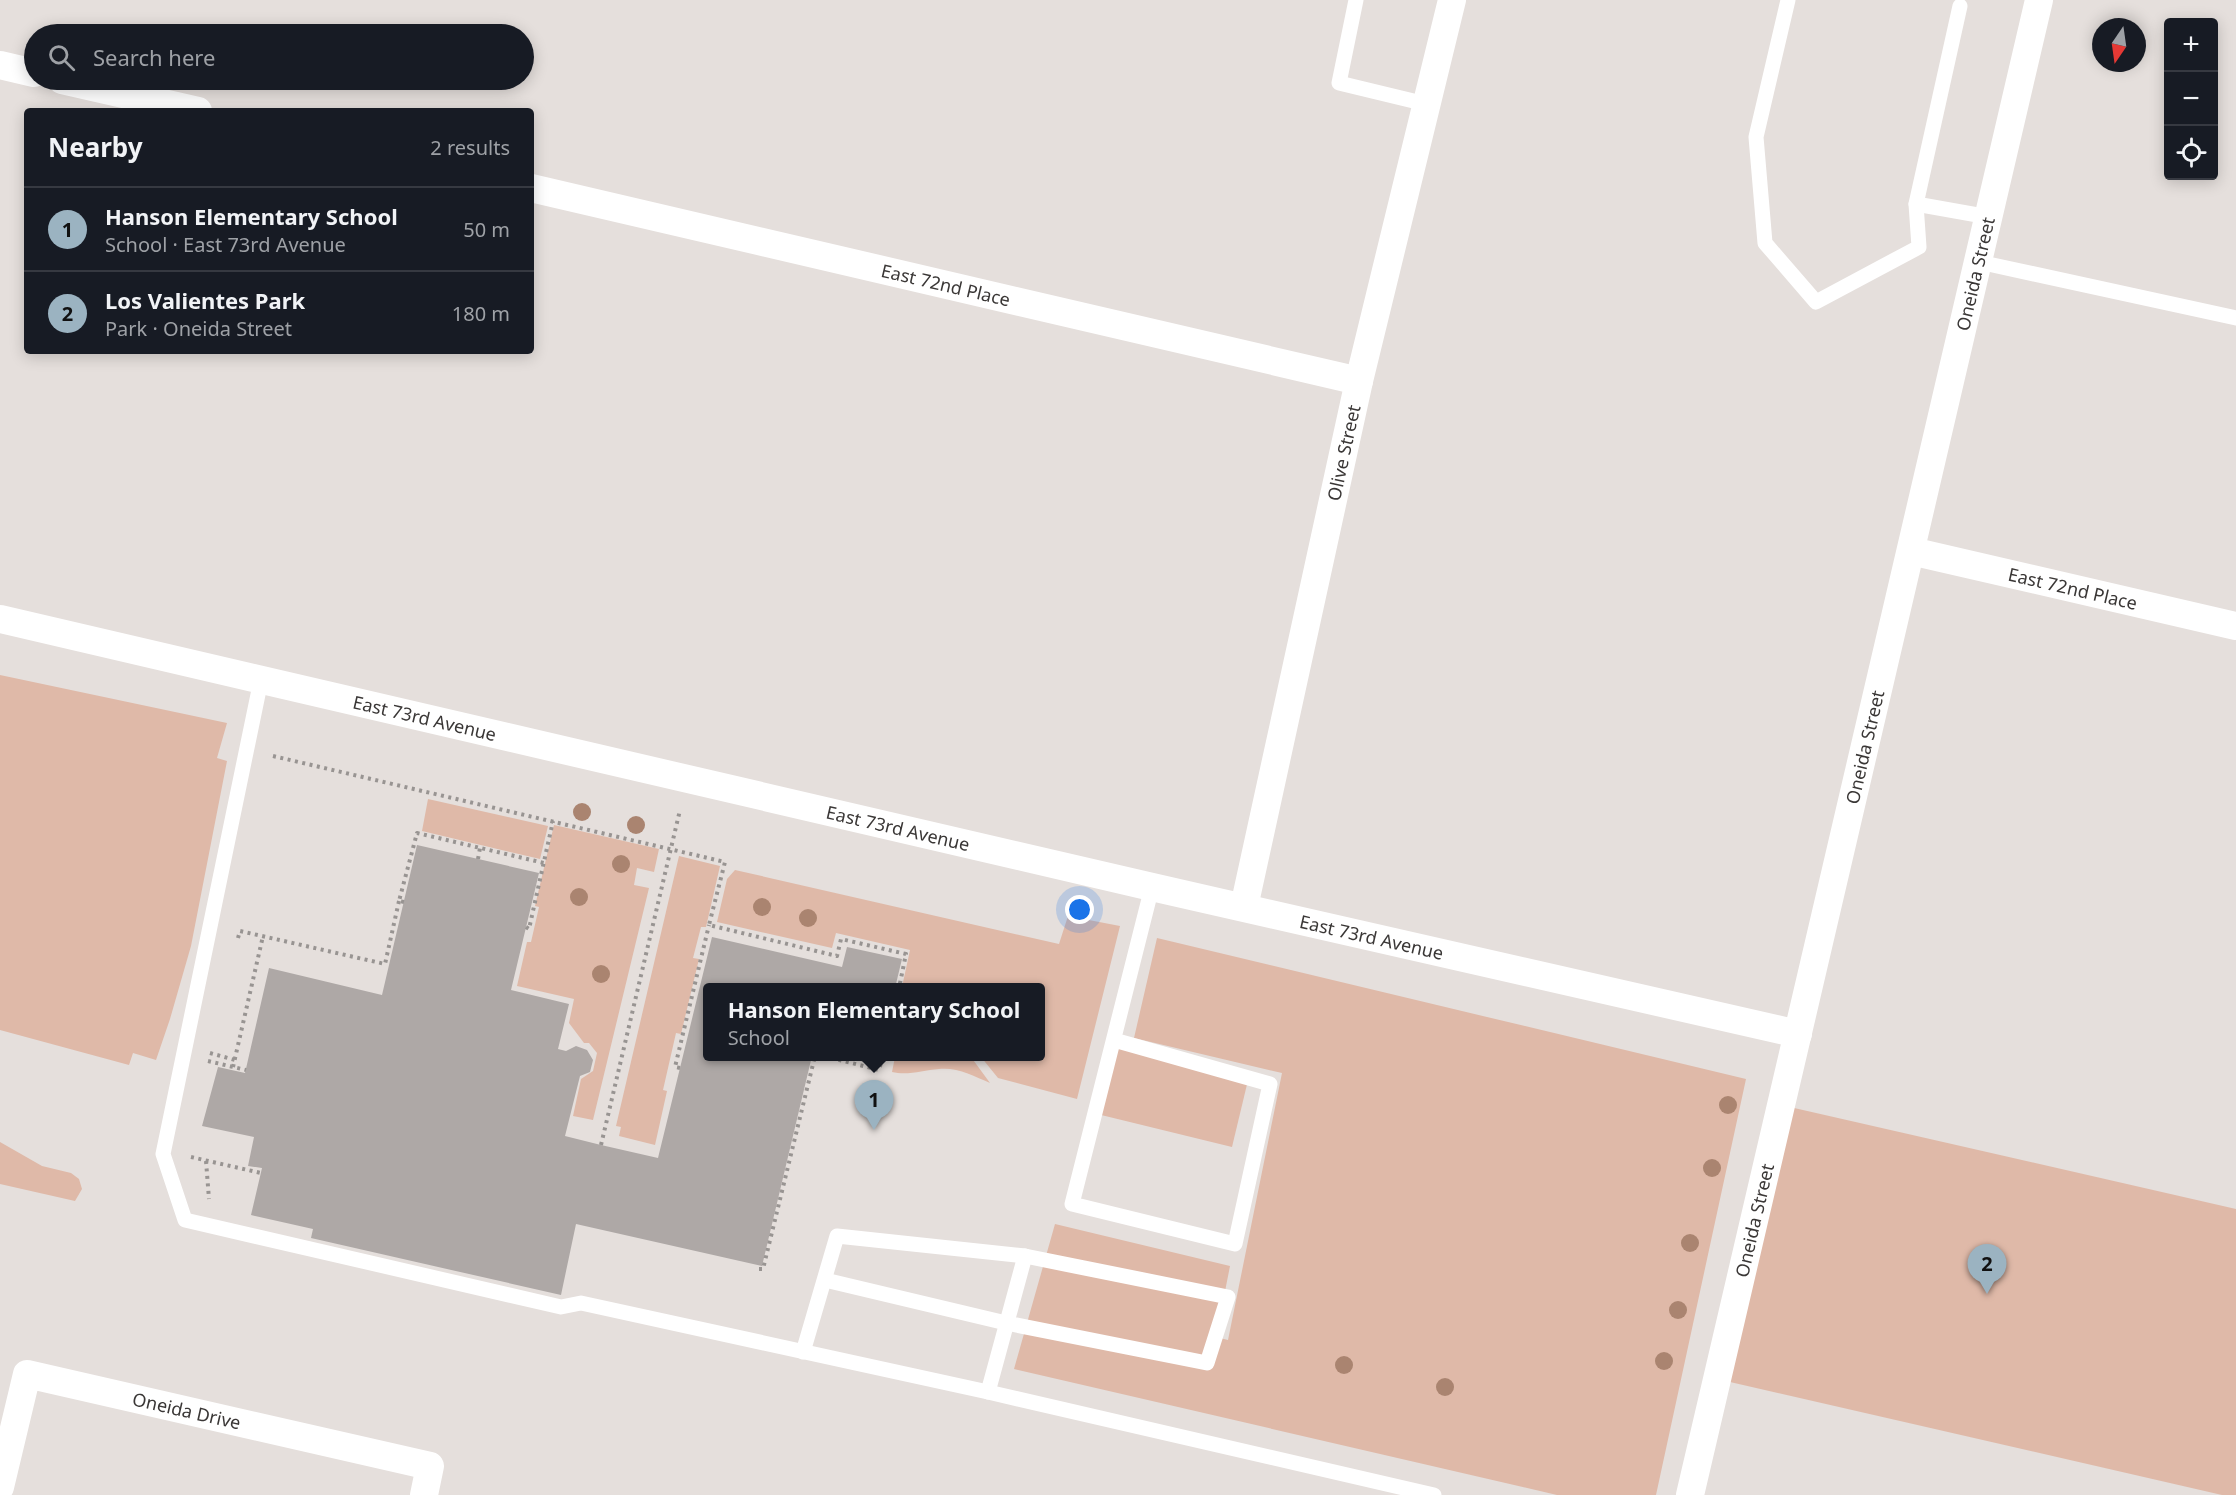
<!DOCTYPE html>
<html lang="en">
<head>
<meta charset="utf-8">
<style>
  :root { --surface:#171b24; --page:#242831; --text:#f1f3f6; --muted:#9ea1a6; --line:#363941; --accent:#9bb3c1 }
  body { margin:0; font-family:"Noto Sans",sans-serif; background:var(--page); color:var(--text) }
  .controls { position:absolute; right:18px; top:18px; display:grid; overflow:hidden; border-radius:6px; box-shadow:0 3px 15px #0003 }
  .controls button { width:54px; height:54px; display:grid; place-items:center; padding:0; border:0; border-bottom:2px solid var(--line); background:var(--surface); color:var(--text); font:30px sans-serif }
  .compass { position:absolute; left:2092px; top:18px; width:54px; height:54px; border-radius:50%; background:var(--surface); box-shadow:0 3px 15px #0003; rotate:193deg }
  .you { position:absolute; left:1080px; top:910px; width:21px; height:21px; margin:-15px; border:4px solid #fff; border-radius:50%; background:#1a73e8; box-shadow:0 0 0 9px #1a73e833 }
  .badge { display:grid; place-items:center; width:39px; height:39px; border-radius:50%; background:var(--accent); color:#111; font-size:20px; font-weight:700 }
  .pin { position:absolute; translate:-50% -50px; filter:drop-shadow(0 2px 3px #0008) }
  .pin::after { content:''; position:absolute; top:32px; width:21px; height:18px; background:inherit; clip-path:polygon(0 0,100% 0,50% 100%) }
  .popup { position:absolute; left:703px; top:983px; width:342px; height:78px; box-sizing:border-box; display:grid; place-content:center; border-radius:6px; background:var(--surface); filter:drop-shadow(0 2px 4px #0005); font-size:20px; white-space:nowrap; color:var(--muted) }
  .popup b { font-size:22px; color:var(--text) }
  .popup::after { content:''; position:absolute; left:50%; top:100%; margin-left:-12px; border:12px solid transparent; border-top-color:var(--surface) }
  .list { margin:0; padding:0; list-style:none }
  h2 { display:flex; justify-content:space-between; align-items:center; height:78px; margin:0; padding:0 24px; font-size:26px }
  h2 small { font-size:20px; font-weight:400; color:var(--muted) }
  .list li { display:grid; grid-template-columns:39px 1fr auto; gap:18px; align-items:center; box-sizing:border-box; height:84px; padding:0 24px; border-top:2px solid var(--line) }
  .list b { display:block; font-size:22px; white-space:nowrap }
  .list p { margin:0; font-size:20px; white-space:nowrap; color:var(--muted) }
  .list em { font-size:20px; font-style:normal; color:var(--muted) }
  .icon { flex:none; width:33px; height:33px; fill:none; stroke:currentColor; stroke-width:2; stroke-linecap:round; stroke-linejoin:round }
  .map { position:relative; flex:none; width:2236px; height:1495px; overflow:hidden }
  .search { position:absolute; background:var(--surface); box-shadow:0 3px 15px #0003; left:24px; top:24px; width:510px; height:66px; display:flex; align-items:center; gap:15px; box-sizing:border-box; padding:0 21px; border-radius:33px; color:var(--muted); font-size:22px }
  .panel { position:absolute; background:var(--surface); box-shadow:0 3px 15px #0003; left:24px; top:108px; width:510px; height:246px; border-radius:6px }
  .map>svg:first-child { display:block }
  .green { fill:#dfb9a8 }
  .building { fill:#aea8a6 }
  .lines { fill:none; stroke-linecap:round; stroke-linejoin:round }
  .path { stroke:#989492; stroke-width:4; stroke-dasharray:3 4.5; stroke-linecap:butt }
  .service { stroke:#fff; stroke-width:15 }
  .minor { stroke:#fff; stroke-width:28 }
  .tree { fill:#aa8470 }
  .labels { text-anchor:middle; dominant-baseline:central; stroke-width:4.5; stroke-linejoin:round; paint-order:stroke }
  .street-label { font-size:18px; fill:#3a3736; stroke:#fff }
</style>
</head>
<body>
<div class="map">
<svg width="2236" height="1495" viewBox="0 0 2236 1495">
  <rect width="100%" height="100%" fill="#e5dfdc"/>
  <!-- green -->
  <g class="green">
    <polygon points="0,675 227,723 217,758 227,761 191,946 170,1019 156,1060 133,1053 129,1065 0,1030"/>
    <polygon points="428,799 548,826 540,859 422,831"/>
    <polygon points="554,825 659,849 654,872 637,868 634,885 649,888 593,1120 573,1116 581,1079 593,1071 597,1053 589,1043 584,1043 569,1023 574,999 517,986 527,942 531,942 539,907 535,906"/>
    <polygon points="679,856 720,866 706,927 701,927 693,958 699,959 681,1034 676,1033 663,1090 667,1091 655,1145 619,1136 621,1127 616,1126"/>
    <polygon points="735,870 1059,944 1068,916 1120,926 1077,1099 998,1078 981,1057 1040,1056 1040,988 902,987 910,950 836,933 832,948 717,922 727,879"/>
    <polygon points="1157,938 1746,1079 1656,1495 1557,1495 1014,1369 1055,1224 1230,1266 1216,1337 1228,1340 1282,1073 1134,1038"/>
    <polygon points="1109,1044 1249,1076 1232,1147 1093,1113"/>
    <path d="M895,1057h76l19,26c-16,-7 -33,-16 -51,-14 -16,1 -31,7 -47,3z"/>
    <polygon points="1781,1105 2236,1209 2236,1495 2222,1495 1717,1379"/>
    <polygon points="0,1142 42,1166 71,1173 79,1179 82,1189 75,1201 0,1184"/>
  </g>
  <!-- building -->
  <g class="building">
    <polygon points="417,845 539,873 511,990 569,1004 558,1049 566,1051 576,1046 587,1050 593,1060 590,1072 580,1076 565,1136 601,1145 658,1158 712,937 842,967 847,947 902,959 895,988 708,988 708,1056 812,1056 762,1266 576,1224 561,1295 311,1238 313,1229 251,1215 262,1168 248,1166 254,1137 202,1126 218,1067 245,1073 269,968 382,995"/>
    <polygon points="843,1056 880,1056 878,1066"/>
  </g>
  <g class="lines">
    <!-- path -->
    <g class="path">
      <polyline points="273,756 725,862 709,925 837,956 841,939 906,954 899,988"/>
      <polyline points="478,859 480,848"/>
      <polyline points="404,902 399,901 417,833 544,863"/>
      <polyline points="526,927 529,929 553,821"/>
      <polyline points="238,938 240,931 385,964 399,901"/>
      <polyline points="210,1053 235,1060"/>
      <polyline points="824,1056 879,1070 883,1056"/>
      <polyline points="208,1061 246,1070"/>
      <polyline points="233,1067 263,936"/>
      <polyline points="680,1068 675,1067 709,925"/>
      <polyline points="601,1145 680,810"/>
      <polyline points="191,1157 261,1173"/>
      <polyline points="206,1161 209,1199"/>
      <polyline points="759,1269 763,1269 815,1056"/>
    </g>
    <!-- service -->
    <g class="service">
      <polyline points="1356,0 1339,83 1426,104"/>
      <polyline points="1788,0 1756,137 1765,243 1816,302 1919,247 1916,204"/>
      <polyline points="1960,6 1916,204 1989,217"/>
      <polyline points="1979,262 2236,318"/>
      <polyline points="261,680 163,1154 185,1220 561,1307 581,1303 988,1392 1434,1495"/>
      <polyline points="1114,1040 1270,1084 1235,1244 1072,1204 1152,887"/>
      <polyline points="825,1280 1006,1323 1207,1363 1228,1297 1025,1256"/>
      <polyline points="803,1352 837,1236 1025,1256 988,1392"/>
    </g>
    <!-- minor -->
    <g class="minor">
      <polyline points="0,65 34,73"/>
      <polyline points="62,80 198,111"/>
      <path id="s1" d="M531,188l828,193"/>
      <path id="s2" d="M1911,551l325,75"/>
      <path id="s3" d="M0,619l1152,268 646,147"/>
      <path id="s4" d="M1244,907l115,-526 93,-381"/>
      <path id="s5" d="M0,1487l27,-113 403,92 -6,29"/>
      <path id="s6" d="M1690,1495l349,-1495"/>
    </g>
  </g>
  <!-- trees -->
  <g class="tree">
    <circle cx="582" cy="812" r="9"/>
    <circle cx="636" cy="825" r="9"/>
    <circle cx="621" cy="864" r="9"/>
    <circle cx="579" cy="897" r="9"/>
    <circle cx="762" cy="907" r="9"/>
    <circle cx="808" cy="918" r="9"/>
    <circle cx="601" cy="974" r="9"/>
    <circle cx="1728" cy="1105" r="9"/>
    <circle cx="1712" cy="1168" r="9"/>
    <circle cx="1690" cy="1243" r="9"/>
    <circle cx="1678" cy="1310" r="9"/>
    <circle cx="1664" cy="1361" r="9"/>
    <circle cx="1344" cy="1365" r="9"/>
    <circle cx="1445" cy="1387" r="9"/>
  </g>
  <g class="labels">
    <!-- street labels -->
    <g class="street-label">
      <text stroke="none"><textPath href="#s6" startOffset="1254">Oneida Street</textPath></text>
      <text stroke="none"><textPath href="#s1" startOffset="426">East 72nd Place</textPath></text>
      <text stroke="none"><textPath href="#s4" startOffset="465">Olive Street</textPath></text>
      <text stroke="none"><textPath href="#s2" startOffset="166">East 72nd Place</textPath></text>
      <text stroke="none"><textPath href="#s3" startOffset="436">East 73rd Avenue</textPath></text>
      <text stroke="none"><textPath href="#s6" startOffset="768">Oneida Street</textPath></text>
      <text stroke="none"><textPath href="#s3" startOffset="922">East 73rd Avenue</textPath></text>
      <text stroke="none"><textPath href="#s3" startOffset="1408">East 73rd Avenue</textPath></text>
      <text stroke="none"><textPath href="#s6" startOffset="282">Oneida Street</textPath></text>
      <text stroke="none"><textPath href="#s5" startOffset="280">Oneida Drive</textPath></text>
    </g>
  </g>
</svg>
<div class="controls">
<button>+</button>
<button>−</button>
<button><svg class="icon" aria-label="locate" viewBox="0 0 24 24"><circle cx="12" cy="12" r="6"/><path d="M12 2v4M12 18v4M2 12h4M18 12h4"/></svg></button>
</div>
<svg class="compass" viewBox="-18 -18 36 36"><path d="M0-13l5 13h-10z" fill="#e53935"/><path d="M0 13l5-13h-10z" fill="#9ea1a6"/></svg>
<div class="you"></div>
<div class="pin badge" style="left:874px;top:1130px">1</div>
<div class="popup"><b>Hanson Elementary School</b>School</div>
<div class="pin badge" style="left:1987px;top:1294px">2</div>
<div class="search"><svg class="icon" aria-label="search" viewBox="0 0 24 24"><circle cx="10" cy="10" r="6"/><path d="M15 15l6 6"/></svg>Search here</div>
<section class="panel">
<h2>Nearby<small>2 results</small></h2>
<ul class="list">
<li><span class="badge">1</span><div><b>Hanson Elementary School</b><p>School · East 73rd Avenue</p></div><em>50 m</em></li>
<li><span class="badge">2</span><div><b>Los Valientes Park</b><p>Park · Oneida Street</p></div><em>180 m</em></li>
</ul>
</section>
</div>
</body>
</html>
